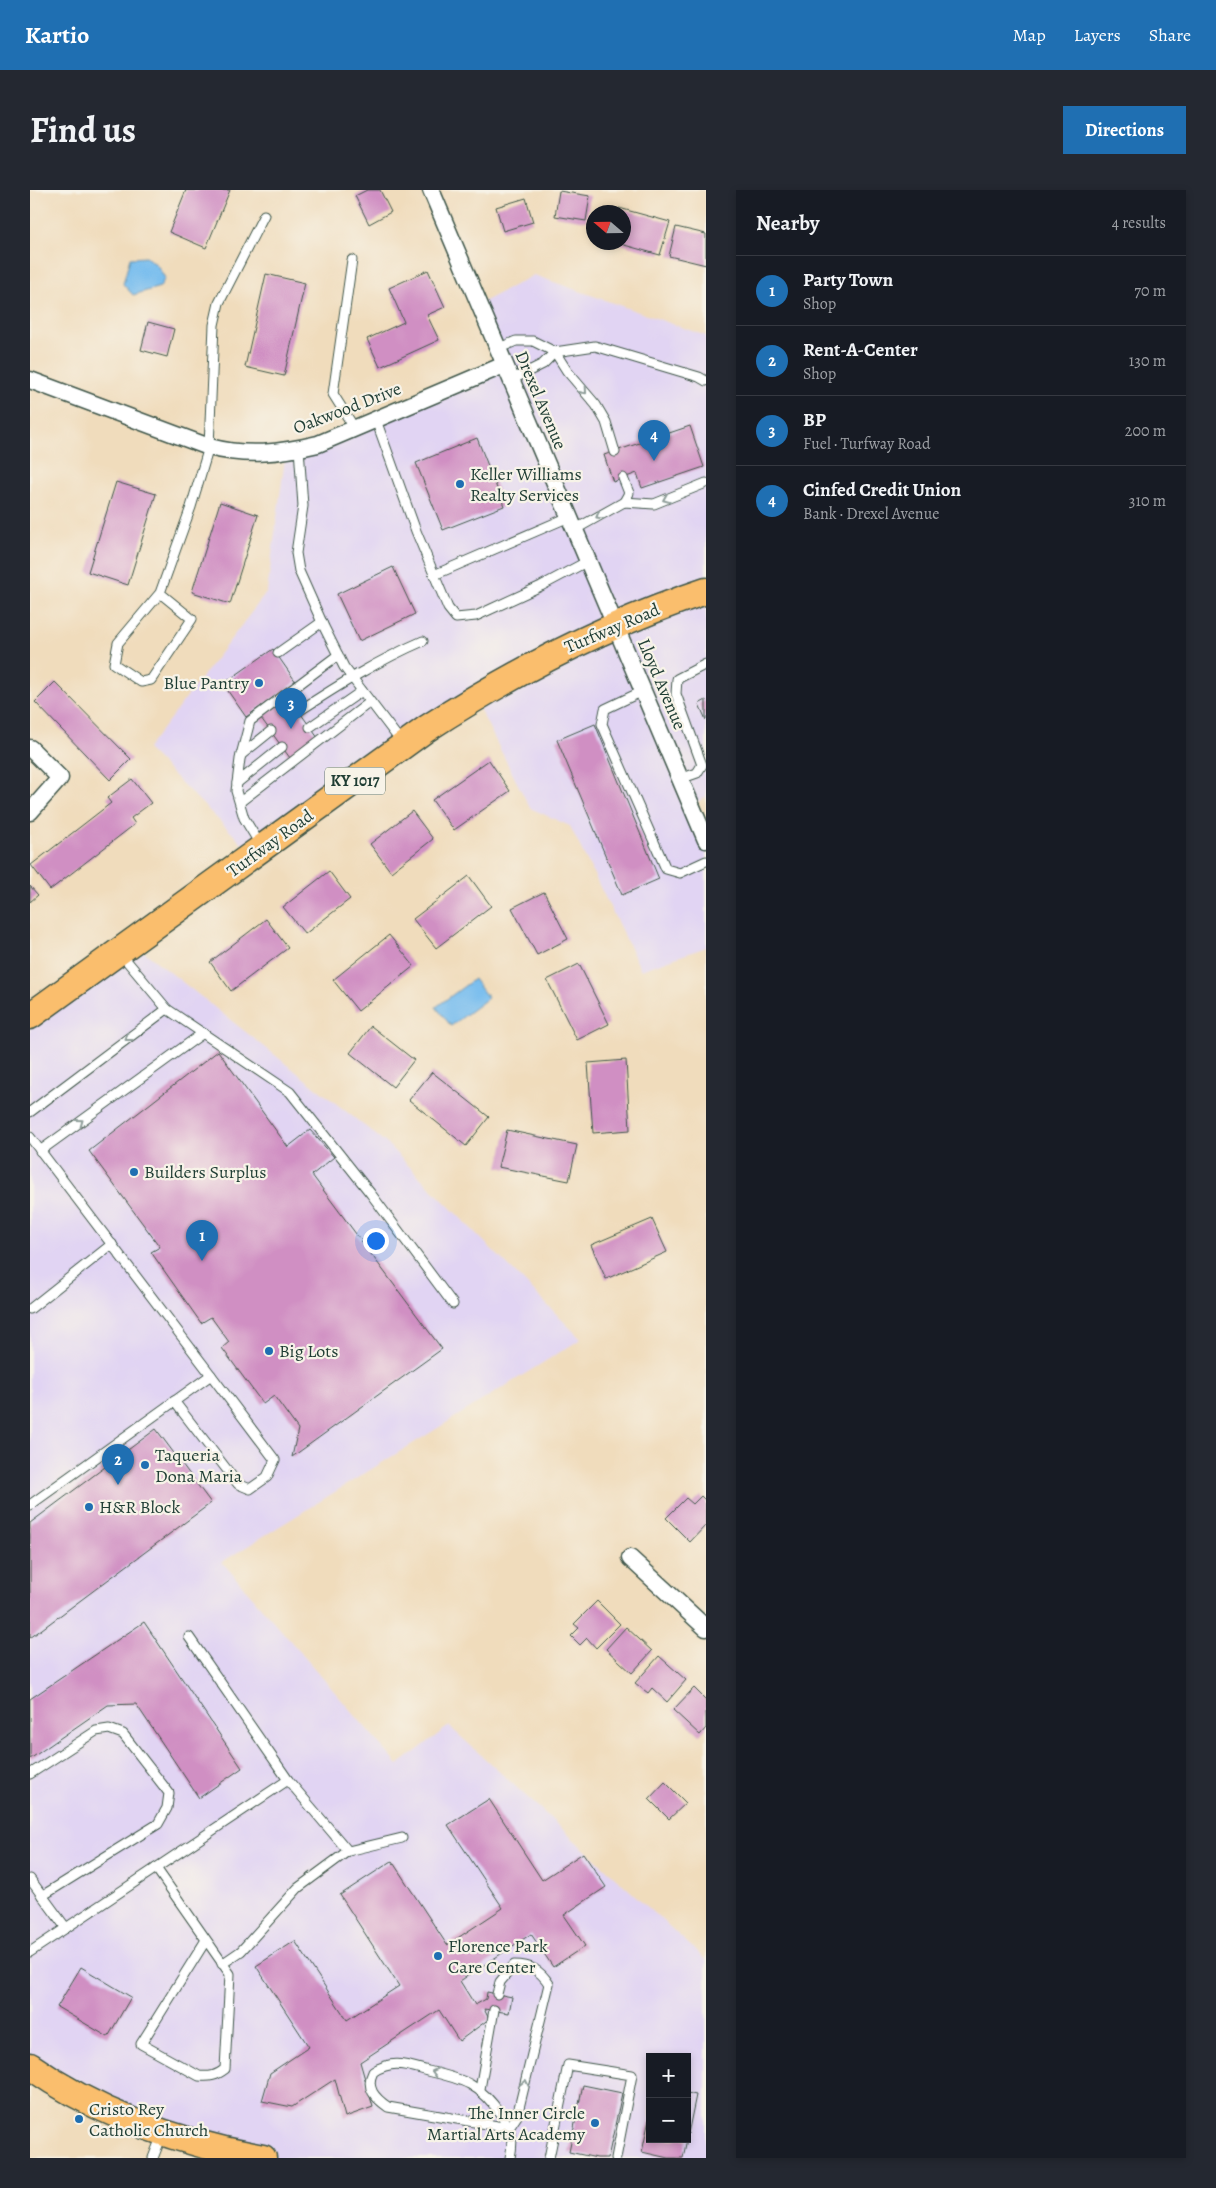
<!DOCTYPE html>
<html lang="en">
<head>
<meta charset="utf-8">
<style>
  :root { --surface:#171b24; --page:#242831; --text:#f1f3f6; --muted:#9ea1a6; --line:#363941; --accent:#1f6fb2 }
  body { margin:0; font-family:Alegreya,serif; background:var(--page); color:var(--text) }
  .controls { position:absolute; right:15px; bottom:15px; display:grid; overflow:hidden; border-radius:0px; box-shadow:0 2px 8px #0003 }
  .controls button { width:45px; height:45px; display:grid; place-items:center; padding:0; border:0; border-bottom:1px solid var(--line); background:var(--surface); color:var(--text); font:25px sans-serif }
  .compass { position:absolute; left:556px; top:15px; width:45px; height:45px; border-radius:50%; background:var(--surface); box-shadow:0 2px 8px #0003; rotate:290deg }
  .you { position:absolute; left:345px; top:1050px; width:18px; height:18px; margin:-12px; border:4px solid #fff; border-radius:50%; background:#1a73e8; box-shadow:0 0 0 8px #1a73e833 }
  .badge { display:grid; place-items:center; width:32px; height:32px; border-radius:50%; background:var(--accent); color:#fff; font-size:16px; font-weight:700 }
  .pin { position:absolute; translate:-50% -41px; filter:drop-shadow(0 1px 2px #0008) }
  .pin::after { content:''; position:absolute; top:26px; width:18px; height:15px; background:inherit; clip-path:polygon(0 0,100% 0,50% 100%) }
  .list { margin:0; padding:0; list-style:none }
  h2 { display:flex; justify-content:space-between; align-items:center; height:65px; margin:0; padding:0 20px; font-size:21px }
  h2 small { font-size:16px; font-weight:400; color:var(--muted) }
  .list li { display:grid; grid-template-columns:32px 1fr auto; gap:15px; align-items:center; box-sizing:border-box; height:70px; padding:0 20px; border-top:1px solid var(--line) }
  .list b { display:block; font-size:19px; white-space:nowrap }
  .list p { margin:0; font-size:16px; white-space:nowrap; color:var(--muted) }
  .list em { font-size:16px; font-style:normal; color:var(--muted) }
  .map { position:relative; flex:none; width:676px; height:1968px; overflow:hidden; border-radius:0px }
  header { display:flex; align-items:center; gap:30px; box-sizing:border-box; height:70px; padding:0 25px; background:var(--accent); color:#fff }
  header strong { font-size:24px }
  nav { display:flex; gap:28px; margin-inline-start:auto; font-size:18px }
  .intro { display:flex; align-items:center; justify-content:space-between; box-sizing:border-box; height:120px; padding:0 30px }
  h1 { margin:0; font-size:35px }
  .button { padding:12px 22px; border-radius:0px; background:var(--accent); color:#fff; font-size:18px; font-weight:700 }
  main { display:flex; gap:30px; padding:0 30px }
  aside { flex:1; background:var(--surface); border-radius:0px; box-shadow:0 2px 8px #0003 }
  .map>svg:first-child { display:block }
  .built { fill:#e1d4f3; fill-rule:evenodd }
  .water { fill:#78bdee; stroke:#4c7d91 }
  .building { fill:#d08fc3 }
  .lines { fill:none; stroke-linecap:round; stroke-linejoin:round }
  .service-casing { stroke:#3e5548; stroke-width:11 }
  .minor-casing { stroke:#3e5548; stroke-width:19 }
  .primary-casing { stroke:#3e5548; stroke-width:29 }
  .service { stroke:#fff; stroke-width:9 }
  .minor { stroke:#fff; stroke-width:16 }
  .primary { stroke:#fabe6d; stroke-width:26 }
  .oneway { stroke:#8f9e9a }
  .poi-dot { fill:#1f6fb2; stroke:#f7f3e8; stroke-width:2 }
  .labels { text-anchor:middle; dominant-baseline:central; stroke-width:4.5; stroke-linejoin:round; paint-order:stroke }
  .shield { fill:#f7f3e8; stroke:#60746a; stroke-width:1 }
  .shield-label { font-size:16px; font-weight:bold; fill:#1f3d34 }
  .street-label { font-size:18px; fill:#1f3d34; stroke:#f7f3e8 }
  .poi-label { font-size:18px; fill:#1f3d34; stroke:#f7f3e8; text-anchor:start }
</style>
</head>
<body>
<header>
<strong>Kartio</strong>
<nav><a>Map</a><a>Layers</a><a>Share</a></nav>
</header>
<div class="intro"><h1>Find us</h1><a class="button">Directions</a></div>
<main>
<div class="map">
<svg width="676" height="1968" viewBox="0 0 676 1968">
  <rect width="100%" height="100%" fill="#f7f3e8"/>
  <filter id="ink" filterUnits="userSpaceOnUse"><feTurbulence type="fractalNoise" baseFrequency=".02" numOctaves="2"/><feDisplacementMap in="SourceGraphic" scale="10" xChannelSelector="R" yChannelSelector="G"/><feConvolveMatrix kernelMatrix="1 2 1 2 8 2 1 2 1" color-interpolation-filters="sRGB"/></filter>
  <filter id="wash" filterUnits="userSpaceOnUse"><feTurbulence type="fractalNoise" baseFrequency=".0096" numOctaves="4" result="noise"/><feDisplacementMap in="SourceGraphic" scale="20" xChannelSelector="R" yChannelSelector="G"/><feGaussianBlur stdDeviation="1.12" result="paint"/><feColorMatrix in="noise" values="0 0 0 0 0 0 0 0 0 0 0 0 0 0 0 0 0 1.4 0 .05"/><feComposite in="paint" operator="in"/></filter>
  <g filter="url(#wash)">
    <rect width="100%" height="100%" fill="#f0dcbc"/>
    <!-- built -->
    <g class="built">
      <polygon points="504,85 676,146 676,607 661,615 676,650 676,757 611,780 540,636 500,618 444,508 224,665 117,559 237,402 256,261 474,175 449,114"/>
      <path d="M103,753l253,200 195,196 -359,223 176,203 51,-39 257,234v198h-443l-38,-7 -195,-85v-1050zM620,1867h37v82h-37z"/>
    </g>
    <!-- water -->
    <g class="water">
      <polygon points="116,67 127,75 135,88 130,97 103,105 93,94 100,68"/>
      <polygon points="444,789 458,808 421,836 406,817"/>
    </g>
    <g id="blocks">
      <!-- building -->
      <g class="building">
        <polygon points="156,0 200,0 176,58 139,42"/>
        <polygon points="337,0 350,0 361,22 339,34 325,6"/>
        <polygon points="529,1 560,6 556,31 525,26"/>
        <polygon points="496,8 503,32 473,41 466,17"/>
        <polygon points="589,18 640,32 630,65 587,53 594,52 594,22 588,22"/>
        <polygon points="646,37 676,44 676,75 639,66"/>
        <polygon points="398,80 415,117 397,125 409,150 350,177 337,149 374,132 359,98"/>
        <polygon points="236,84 275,93 254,186 215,177"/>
        <polygon points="118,132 144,139 137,167 111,160"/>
        <polygon points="660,236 674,277 612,298 607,283 583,292 574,265"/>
        <polygon points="447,248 474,316 413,340 386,273"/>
        <polygon points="86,292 126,304 98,395 58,382"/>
        <polygon points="190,312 228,325 200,414 162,402"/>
        <polygon points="363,377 385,424 329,451 307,404"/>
        <polygon points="243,459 266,492 216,527 193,494"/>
        <polygon points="25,492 101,569 80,590 5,512"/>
        <polygon points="259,507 288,548 260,568 231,528"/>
        <polygon points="676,510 676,530 669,514"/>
        <polygon points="565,534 629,689 592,705 527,550"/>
        <polygon points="459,570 480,601 424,640 402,610"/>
        <polygon points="102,589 121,613 101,628 105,634 20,700 1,675 81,613 77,608"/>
        <polygon points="382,621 403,649 361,682 340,654"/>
        <polygon points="299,681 320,709 275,744 253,717"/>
        <polygon points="439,686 461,716 406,758 383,729"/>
        <polygon points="0,696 8,705 0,712"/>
        <polygon points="514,702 538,749 507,765 482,718"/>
        <polygon points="236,729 258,758 201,801 180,772"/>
        <polygon points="359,745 384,776 328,821 303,790"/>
        <polygon points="549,774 579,834 547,850 517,790"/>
        <polygon points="341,836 384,870 363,897 320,863"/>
        <polygon points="188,861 258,957 280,940 304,967 282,985 412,1159 262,1267 268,1239 244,1206 233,1214 192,1158 199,1152 181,1127 171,1133 121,1062 130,1057 59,961"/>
        <polygon points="596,870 600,940 563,943 558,873"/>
        <polygon points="402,882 459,927 436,956 379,910"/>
        <polygon points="477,940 547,955 539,991 468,977"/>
        <polygon points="622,1029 637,1062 576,1089 561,1055"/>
        <polygon points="126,1239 181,1313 0,1448 0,1333"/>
        <polygon points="671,1306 676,1311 676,1335 660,1352 636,1328 656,1308 663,1314"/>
        <polygon points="567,1411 590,1434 566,1458 557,1448 550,1455 541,1446 549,1438 544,1434"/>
        <polygon points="114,1432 212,1578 169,1608 106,1514 78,1515 0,1569 0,1509"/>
        <polygon points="596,1437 622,1461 602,1483 576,1459"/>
        <polygon points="629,1466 656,1490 637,1512 622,1498 618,1503 605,1493"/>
        <polygon points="664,1498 676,1510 676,1538 670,1545 643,1520"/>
        <polygon points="635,1592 656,1613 639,1629 619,1609"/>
        <polygon points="459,1609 512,1690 553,1663 576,1697 534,1725 555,1756 523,1777 501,1744 430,1791 445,1815 456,1809 457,1802 482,1807 479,1823 454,1819 459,1829 429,1851 409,1820 330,1872 343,1917 315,1927 305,1889 262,1917 232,1911 240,1883 279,1857 226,1776 265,1751 317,1830 369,1796 310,1705 362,1671 417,1755 473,1718 418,1635"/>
        <polygon points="51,1777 101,1807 78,1847 27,1817"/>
        <polygon points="553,1895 592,1903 578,1968 567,1968 539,1962"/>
        <polygon points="657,1903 666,1905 658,1944 657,1944"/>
        <polygon points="619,1930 620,1949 657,1949 653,1968 638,1968 612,1962"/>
      </g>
    </g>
  </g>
  <g filter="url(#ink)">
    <use href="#blocks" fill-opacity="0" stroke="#3e5548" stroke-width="1"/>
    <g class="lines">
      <defs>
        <g id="service">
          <polyline points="322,70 303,204 325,239"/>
          <polyline points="467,159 486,151 503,151 525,162 537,181 566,215 576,232 585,262"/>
          <polyline points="481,190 513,174 525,162 565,156 669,187 676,191"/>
          <polyline points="346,230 386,341 418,418 426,428 446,426 511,396 558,371"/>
          <polyline points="269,258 273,316 266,363 269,381 294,437 314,477 372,553"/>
          <polyline points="593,288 599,303 594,312"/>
          <polyline points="544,340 594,312 624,314 676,293"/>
          <polyline points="404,385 539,327"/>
          <polyline points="130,403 162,429 121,490 111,492 84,474 88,453 130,403 161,317 179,257 184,135 189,113 234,25"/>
          <polyline points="248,463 292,432"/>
          <polyline points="613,501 575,519 572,534 636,679 650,683 676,671"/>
          <path d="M269,521c40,-26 80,-51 124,-70"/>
          <polyline points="280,537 332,501"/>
          <polyline points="211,565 241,541"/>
          <polyline points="650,589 667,583 672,575 646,504 647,489 676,474"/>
          <polyline points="207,593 252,557"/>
          <polyline points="210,612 340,512"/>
          <polyline points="231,656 214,628 206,601 210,569 220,531 308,465"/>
          <polyline points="91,764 137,819 260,902 341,1004 423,1114"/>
          <polyline points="0,922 137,819"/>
          <polyline points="0,947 181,1185 0,1315"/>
          <polyline points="10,961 173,843"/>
          <polyline points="0,1119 82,1054"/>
          <polyline points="144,1211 208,1294 220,1299 237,1287 245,1270 181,1185"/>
          <polyline points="0,1584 66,1541 79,1539 93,1544 139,1603 137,1618 128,1634 12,1706"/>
          <polyline points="318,1661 372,1648"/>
          <path d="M126,1678l74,106 -5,95c-9,7 -15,8 -26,7l-58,-32 65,-104"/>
          <polyline points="0,1689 36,1738"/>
          <polyline points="0,1762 258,1590 159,1447"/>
          <polyline points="192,1774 211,1761 268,1698 318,1661 258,1590"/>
          <path d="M467,1804l3,-12 14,-17c17,0 26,5 35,19l-32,132 -8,12 -121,-21c-13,-9 -23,-19 -15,-35 19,-13 34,-7 55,-1 35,8 53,13 73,44 11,18 13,23 9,43"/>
          <polyline points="450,1899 464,1820"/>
          <polyline points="123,1968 132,1945"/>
          <polyline points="519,1968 538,1875 602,1885 586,1968"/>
        </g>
        <g id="minor">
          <polyline points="401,0 676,650"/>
          <path d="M0,190l179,67c38,10 71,6 109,-3l186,-79"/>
          <polyline points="0,558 30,588 0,622"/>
          <polyline points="600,1368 676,1438"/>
        </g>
        <g id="primary">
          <path d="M0,826l396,-287c88,-57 180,-105 280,-138"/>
          <path d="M0,1876c69,49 151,77 233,92"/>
        </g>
      </defs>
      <!-- service casing -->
      <use href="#service" class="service-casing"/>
      <!-- minor casing -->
      <use href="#minor" class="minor-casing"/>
      <!-- primary casing -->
      <use href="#primary" class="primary-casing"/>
      <!-- service -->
      <use href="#service" class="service"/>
      <!-- minor -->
      <use href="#minor" class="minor"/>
      <!-- primary -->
      <use href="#primary" class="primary"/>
    </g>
    <!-- one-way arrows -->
    <defs><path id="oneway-chevron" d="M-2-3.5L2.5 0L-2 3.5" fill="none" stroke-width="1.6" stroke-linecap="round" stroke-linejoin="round" transform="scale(1.25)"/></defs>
    <g class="oneway">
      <use href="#oneway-chevron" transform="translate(554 201) rotate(49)"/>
      <use href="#oneway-chevron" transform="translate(636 309) rotate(158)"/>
      <use href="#oneway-chevron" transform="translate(569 326) rotate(151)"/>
      <use href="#oneway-chevron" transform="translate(98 848) rotate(143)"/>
      <use href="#oneway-chevron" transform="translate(50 932) rotate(-36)"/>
      <use href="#oneway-chevron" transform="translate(405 1882) rotate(-166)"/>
      <use href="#oneway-chevron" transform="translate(495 1893) rotate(-77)"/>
    </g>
  </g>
  <!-- markers -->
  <g class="poi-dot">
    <circle cx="430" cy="294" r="5"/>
    <circle cx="229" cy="493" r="5"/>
    <circle cx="104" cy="982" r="5"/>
    <circle cx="239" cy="1161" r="5"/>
    <circle cx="115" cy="1275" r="5"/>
    <circle cx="59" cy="1317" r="5"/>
    <circle cx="408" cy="1766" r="5"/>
    <circle cx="49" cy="1929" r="5"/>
    <circle cx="565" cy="1933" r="5"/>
  </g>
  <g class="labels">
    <!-- shield labels -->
    <rect class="shield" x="295" y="577.5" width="60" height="27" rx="4"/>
    <g class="shield-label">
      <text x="325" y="591">KY 1017</text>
    </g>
    <!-- street labels -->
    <g class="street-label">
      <text transform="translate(511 210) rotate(67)">Drexel Avenue</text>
      <text transform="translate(317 218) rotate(-21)">Oakwood Drive</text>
      <text transform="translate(582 438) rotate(-23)">Turfway Road</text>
      <text transform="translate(632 494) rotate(67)">Lloyd Avenue</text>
      <text transform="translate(240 653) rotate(-36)">Turfway Road</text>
    </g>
    <!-- poi labels -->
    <g class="poi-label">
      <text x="440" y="284">Keller Williams<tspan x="440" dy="21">Realty Services</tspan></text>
      <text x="219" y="493" text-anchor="end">Blue Pantry</text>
      <text x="114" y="982">Builders Surplus</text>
      <text x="249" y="1161">Big Lots</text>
      <text x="125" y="1265">Taqueria<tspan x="125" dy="21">Dona Maria</tspan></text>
      <text x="69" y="1317">H&amp;R Block</text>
      <text x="418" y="1756">Florence Park<tspan x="418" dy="21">Care Center</tspan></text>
      <text x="59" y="1919">Cristo Rey<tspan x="59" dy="21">Catholic Church</tspan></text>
      <text x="555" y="1923" text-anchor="end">The Inner Circle<tspan x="555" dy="21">Martial Arts Academy</tspan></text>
    </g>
  </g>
</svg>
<div class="controls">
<button>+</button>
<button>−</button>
</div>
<svg class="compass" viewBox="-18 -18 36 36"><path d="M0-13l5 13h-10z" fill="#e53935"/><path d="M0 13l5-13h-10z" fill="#9ea1a6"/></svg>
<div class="you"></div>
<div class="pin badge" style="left:172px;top:1071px">1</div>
<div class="pin badge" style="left:88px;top:1295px">2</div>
<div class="pin badge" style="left:261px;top:539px">3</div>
<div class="pin badge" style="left:624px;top:271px">4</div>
</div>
<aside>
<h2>Nearby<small>4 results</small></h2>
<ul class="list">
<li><span class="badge">1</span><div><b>Party Town</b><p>Shop</p></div><em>70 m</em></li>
<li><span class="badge">2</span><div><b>Rent-A-Center</b><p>Shop</p></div><em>130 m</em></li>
<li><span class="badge">3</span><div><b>BP</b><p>Fuel · Turfway Road</p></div><em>200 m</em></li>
<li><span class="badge">4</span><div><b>Cinfed Credit Union</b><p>Bank · Drexel Avenue</p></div><em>310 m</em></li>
</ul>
</aside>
</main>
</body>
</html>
